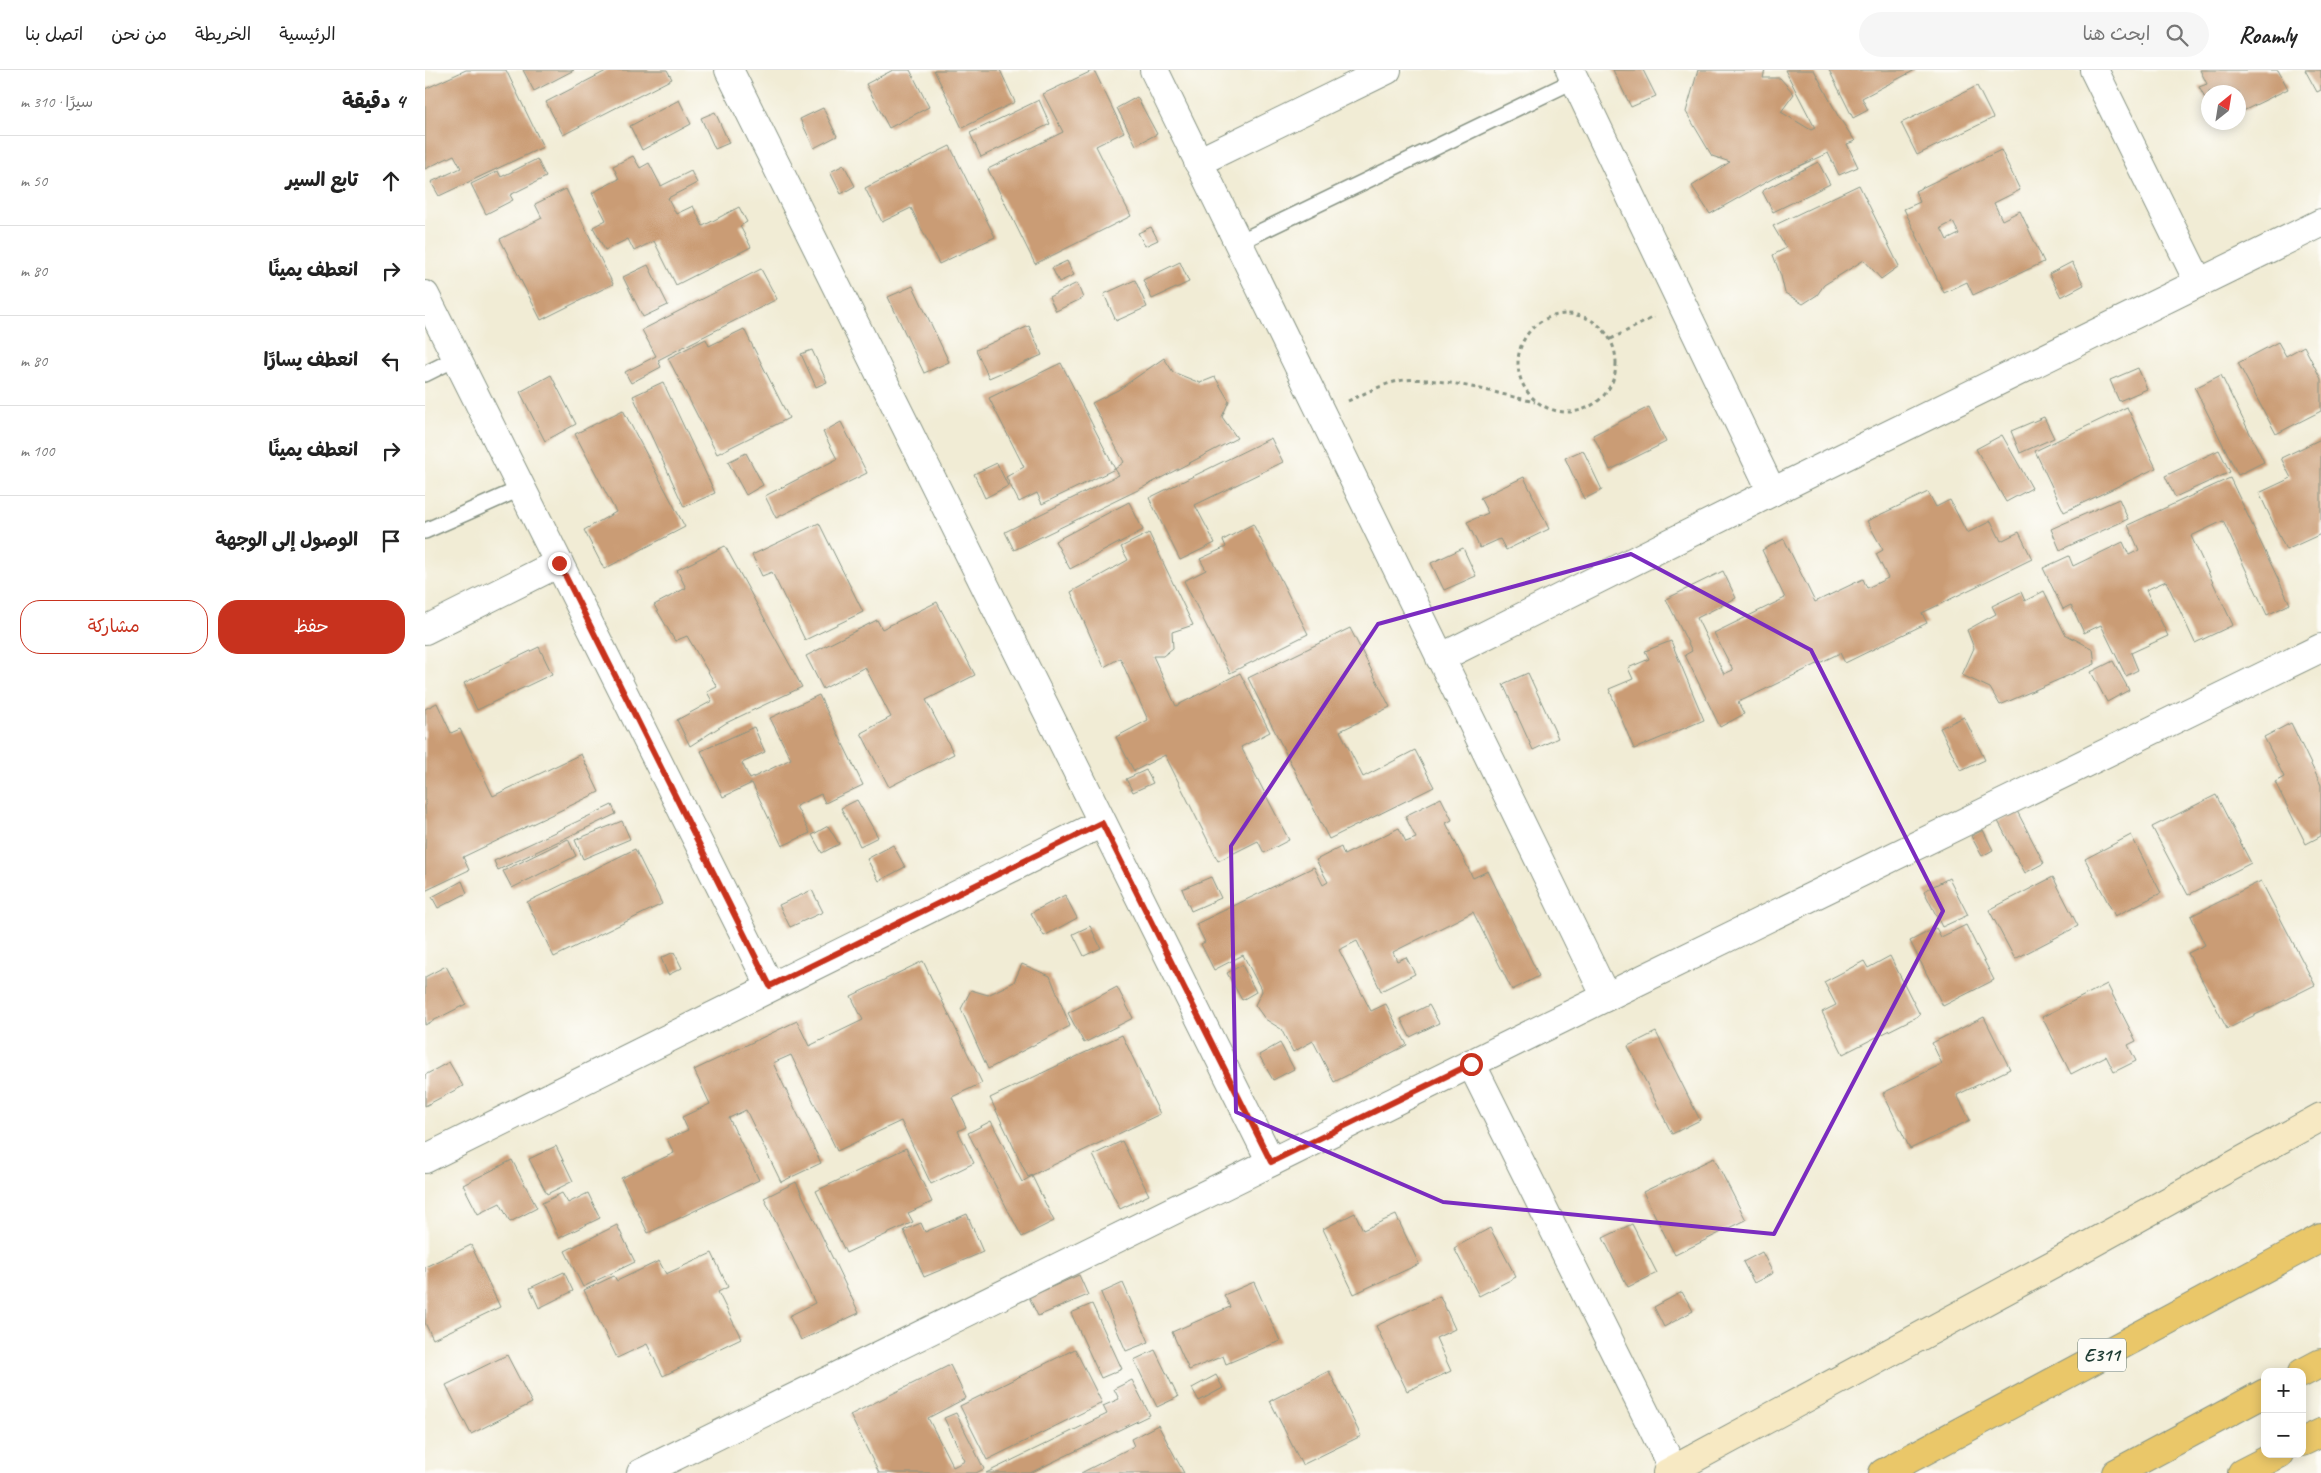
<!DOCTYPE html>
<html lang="ar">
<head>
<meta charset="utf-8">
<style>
  :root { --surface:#fff; --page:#f6f6f6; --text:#222; --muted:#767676; --line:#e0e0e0; --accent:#c8321e }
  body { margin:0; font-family:Caveat,"Playpen Sans Arabic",sans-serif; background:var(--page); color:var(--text); direction:rtl }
  .controls { position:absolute; right:15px; bottom:15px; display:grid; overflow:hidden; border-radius:10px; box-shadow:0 2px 12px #0003 }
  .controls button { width:45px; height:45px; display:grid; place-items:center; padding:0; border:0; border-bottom:1px solid var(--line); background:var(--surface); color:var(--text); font:25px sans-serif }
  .compass { position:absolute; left:1776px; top:15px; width:45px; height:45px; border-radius:50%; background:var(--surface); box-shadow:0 2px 12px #0003; rotate:30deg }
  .stop { position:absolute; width:15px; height:15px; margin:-11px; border:4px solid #c8321e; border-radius:50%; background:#fff }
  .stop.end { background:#c8321e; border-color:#fff; box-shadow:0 1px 5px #0008 }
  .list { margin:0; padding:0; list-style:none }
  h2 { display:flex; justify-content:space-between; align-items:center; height:65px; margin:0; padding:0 20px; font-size:21px }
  h2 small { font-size:16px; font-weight:400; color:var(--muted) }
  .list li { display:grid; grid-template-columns:32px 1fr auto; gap:15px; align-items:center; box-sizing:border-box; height:90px; padding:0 20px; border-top:1px solid var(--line) }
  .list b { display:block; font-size:19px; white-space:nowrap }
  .list em { font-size:16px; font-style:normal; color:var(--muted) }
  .actions { display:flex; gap:10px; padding:15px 20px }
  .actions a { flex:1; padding:11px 0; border:1px solid var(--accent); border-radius:20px; text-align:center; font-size:18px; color:var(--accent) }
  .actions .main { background:var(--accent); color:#fff }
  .icon { flex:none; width:28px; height:28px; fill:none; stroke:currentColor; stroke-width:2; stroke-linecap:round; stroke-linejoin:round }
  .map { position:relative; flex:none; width:1896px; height:1403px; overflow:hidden; direction:ltr }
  header { display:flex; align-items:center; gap:30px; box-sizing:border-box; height:70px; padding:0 25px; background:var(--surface); border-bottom:1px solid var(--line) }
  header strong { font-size:24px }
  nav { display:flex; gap:28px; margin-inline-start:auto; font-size:18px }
  .search { width:350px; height:45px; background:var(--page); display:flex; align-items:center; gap:12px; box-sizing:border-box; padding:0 18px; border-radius:28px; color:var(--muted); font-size:19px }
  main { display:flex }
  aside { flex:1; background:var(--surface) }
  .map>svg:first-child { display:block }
  .building { fill:#ca9c75; fill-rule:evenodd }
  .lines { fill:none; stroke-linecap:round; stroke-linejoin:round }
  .service-casing { stroke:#889484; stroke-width:18 }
  .minor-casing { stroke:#889484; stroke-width:30 }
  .secondary-casing { stroke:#889484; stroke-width:30 }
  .motorway-casing { stroke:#889484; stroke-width:30 }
  .path { stroke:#889484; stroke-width:3; stroke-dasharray:4 4; stroke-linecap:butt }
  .service { stroke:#fff; stroke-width:15 }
  .minor { stroke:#fff; stroke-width:28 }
  .secondary { stroke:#f7e9c3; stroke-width:28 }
  .motorway { stroke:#eac769; stroke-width:28 }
  .route { stroke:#c8321e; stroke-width:6 }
  .marked { fill:none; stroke:#7b2cbf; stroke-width:4; stroke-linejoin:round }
  .labels { text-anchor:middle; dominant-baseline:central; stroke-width:4.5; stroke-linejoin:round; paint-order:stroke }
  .shield { fill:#fdfcf7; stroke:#62766e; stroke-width:1 }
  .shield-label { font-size:19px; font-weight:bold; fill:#1f3d34 }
</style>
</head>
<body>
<header>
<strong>Roamly</strong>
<div class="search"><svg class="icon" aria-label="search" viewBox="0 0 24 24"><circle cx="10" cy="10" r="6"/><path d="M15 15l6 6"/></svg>ابحث هنا</div>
<nav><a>الرئيسية</a><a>الخريطة</a><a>من نحن</a><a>اتصل بنا</a></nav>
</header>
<main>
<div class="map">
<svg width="1896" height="1403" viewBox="0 0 1896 1403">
  <rect width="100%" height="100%" fill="#fdfcf7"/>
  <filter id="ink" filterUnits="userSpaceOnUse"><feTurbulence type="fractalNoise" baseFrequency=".02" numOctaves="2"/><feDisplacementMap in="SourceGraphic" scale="10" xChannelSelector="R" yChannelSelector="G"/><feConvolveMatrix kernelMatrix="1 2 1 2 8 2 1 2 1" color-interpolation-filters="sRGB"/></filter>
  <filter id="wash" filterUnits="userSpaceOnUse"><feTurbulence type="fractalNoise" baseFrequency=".0096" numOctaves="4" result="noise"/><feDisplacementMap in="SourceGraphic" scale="20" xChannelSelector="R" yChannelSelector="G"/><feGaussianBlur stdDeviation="1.12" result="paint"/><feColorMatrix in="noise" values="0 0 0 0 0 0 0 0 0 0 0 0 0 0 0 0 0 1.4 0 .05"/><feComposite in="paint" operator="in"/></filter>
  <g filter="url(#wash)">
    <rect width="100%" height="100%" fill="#f1ecd5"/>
    <g id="blocks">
      <!-- building -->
      <g class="building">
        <polygon points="41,0 81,0 118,77 14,126 6,112 36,98 29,85 0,99 0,19"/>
        <polygon points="98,0 149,0 109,21"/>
        <polygon points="183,0 242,0 247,9 138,65 121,32"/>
        <polygon points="468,0 485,0 504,37 464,58 441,14"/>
        <polygon points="509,0 575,0 590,32 537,58"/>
        <polygon points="669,0 699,62 671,76 706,146 610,194 563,99 638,62 618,24"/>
        <polygon points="1188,0 1218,0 1231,26 1206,37"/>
        <polygon points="1273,0 1340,0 1338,8 1355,8 1369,24 1356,42 1386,60 1390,58 1360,0 1389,0 1413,46 1430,71 1422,74 1433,97 1414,105 1403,83 1352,106 1285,144 1267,116 1305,92 1287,86 1261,42"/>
        <polygon points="1404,0 1490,0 1437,28 1443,40 1428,48"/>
        <polygon points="1775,0 1853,0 1863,19 1814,43 1814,22 1784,22 1784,36 1774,17 1782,14"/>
        <polygon points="1880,0 1896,0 1896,20 1892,22"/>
        <polygon points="1552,16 1568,48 1492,85 1476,53"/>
        <polygon points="712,27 732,64 711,75 692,38"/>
        <polygon points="254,30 266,54 217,80 205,56"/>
        <polygon points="614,30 625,54 556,87 545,63"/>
        <polygon points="398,38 412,66 389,78 375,49"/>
        <polygon points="290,42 304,73 290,79 276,48"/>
        <polygon points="525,76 570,167 514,194 486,138 457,152 440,118"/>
        <path d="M1576,80l19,40 -26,13 8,17 18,-9 24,51 -71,33 -6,-13 -23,11 -40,-84 16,-7 -5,-11zM1528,152l6,12 -12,6 -6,-12z"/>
        <polygon points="208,86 215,98 224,93 236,116 266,101 272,113 243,128 251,144 268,136 278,156 314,137 322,152 315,156 326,177 251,215 229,171 209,181 203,169 180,180 168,157 181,150 167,123 194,109 188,96"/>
        <polygon points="112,89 121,107 85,125 88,130 61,144 46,114 73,101 76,107"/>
        <polygon points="1393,92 1405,114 1348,142 1337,121"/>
        <polygon points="419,95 430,116 416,124 405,102"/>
        <polygon points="1434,115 1474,196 1456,209 1439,190 1399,215 1392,225 1378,234 1360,223 1356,206 1348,185 1361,178 1348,156"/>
        <polygon points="141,119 188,214 116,250 75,169 117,148 110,134"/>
        <polygon points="726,157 733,170 720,176 713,163"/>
        <polygon points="642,191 649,205 634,212 627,198"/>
        <polygon points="755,192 764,212 727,229 718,210"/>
        <polygon points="1647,192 1659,215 1636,227 1624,204"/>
        <polygon points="223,195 243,235 218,247 198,207"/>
        <polygon points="336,199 352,229 233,290 236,297 206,313 200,302 231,286 217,260"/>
        <polygon points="710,210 722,237 691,251 679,224"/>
        <polygon points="652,213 658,228 631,241 624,227"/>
        <polygon points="488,216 524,292 499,303 463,227"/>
        <polygon points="604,256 617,285 564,308 551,280"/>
        <polygon points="319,259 364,348 292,384 243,288 281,269 284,276"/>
        <polygon points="1853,272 1861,286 1879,276 1896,309 1896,341 1851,364 1813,293"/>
        <polygon points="387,280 402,312 391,317 376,284"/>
        <polygon points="739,288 748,302 775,313 790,307 804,331 797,347 812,368 713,420 589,480 580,462 694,405 690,399 699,392 667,333 693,320"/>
        <polygon points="636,293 690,399 617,434 612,423 594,432 581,407 599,397 564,328"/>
        <polygon points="1713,298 1722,319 1694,331 1685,310"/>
        <polygon points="126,305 151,354 120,371 95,322"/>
        <polygon points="1796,305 1839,392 1813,405 1770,318"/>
        <polygon points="238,312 290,423 259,437 208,326"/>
        <polygon points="1224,337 1241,372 1185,400 1168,365"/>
        <polygon points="1702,337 1731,398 1639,442 1610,381"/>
        <polygon points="198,340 260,457 179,499 159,460 191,442 150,364"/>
        <polygon points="1619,347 1629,368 1595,383 1586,361"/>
        <polygon points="416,352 442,403 351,448 340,426 412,389 398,362"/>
        <polygon points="1577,365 1607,418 1581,432 1551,379"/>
        <polygon points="846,368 858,392 770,435 790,473 755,490 724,428"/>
        <polygon points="1896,369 1896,464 1861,480 1834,423 1866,408 1856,388"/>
        <polygon points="1158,380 1177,420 1159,429 1140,388"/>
        <polygon points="1794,380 1805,402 1750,427 1740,406"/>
        <polygon points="321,383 338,415 321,425 303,392"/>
        <polygon points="572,393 583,416 560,428 549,404"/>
        <polygon points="1099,407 1124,459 1081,480 1075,469 1055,478 1042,452 1063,443 1055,428"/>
        <polygon points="1805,408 1865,534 1842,545 1798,451 1766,466 1808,555 1770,573 1741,511 1721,520 1743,566 1706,583 1713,600 1701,606 1676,555 1659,563 1646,535 1638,539 1618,498 1644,486 1648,496 1698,472 1704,485 1714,480 1703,455"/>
        <polygon points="1503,422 1511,437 1525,430 1542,463 1566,451 1576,471 1594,462 1607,489 1497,543 1502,553 1420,593 1415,583 1320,629 1313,632 1319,644 1295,657 1260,585 1267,581 1241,529 1298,501 1311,528 1272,548 1299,604 1308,600 1289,563 1360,528 1337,480 1359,469 1390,532 1438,509 1442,518 1463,508 1451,484 1458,480 1442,451"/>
        <polygon points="1694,429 1703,449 1635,480 1626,459"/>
        <polygon points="704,432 718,460 645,499 630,471"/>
        <polygon points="394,453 438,542 380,570 347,502 337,506 327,485"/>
        <polygon points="828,454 883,564 805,603 759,511 781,500 775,489 801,477 798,470"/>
        <polygon points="724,463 768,555 747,562 748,578 738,586 728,586 751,636 815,603 845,662 816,677 864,770 839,783 833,771 793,791 740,685 709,701 691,667 723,650 695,588 679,597 646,522 703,490 696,477"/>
        <polygon points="300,476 377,617 301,653 265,676 252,650 287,631 282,622 292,617 262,566 250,571 229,535 261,518 252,500"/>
        <polygon points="1038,478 1051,506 1019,520 1006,493"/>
        <polygon points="1619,521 1640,564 1668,579 1670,594 1575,635 1565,618 1537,605 1549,578 1542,560 1571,544 1567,536 1596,522 1600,531"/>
        <polygon points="512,532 550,605 501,630 529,684 464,717 436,663 466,647 440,597 398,619 381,586 452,550 457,559"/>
        <polygon points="925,558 965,637 915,661 938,707 990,680 1009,717 904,769 823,608"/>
        <polygon points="1246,571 1279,650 1209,679 1184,619 1208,609 1203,598 1224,589 1220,581"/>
        <polygon points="114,577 127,604 52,640 39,613"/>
        <polygon points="1688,591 1704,620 1682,632 1666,602"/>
        <polygon points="1103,603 1133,668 1108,680 1078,614"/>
        <polygon points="394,625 438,715 400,733 396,724 371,736 385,763 357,776 327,713 298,727 276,681 329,657 340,682 317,693 325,709 366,689 345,648"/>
        <polygon points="12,633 26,663 35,659 68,726 156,684 174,722 38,787 44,800 0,821 0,639"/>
        <polygon points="1539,647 1560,690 1536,701 1515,658"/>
        <polygon points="1866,653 1896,715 1896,766 1881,774 1850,712 1859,707 1839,667"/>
        <polygon points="721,700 728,713 708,722 701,709"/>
        <polygon points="1791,725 1826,793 1763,825 1727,757"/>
        <polygon points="1016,728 1027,750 1021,753 1048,808 1063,801 1114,906 1087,920 1048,842 968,882 972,891 981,887 990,904 956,921 932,871 914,880 946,941 961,934 982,975 909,1012 888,971 868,982 856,959 840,949 830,935 837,921 818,885 789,900 776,874 780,872 771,854 889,797 898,815 903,812 891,790 916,777 919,785 974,758 981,772 991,768 980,746"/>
        <polygon points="432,730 453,767 435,776 416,738"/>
        <polygon points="187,735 191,744 73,800 69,791"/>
        <polygon points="1592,741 1619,793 1600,803 1573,751"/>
        <polygon points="197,751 205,769 158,789 150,770"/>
        <polygon points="403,756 414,774 397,783 387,765"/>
        <polygon points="1558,760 1568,780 1557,786 1546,766"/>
        <polygon points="1706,765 1736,823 1690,846 1660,789"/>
        <polygon points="143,769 151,786 87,818 78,801"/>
        <polygon points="468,775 480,797 454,811 442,789"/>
        <polygon points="210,779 237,834 129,887 102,832"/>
        <polygon points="786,807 796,828 766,841 757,819"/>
        <polygon points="1628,807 1653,856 1590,889 1564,840"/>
        <polygon points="1524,808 1543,845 1517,857 1499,821"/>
        <polygon points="37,811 42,823 13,838 7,827"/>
        <polygon points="1836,811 1890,915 1802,959 1763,883 1780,875 1766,846"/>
        <polygon points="387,820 398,842 365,857 354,835"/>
        <polygon points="640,825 652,848 619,866 606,843"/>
        <polygon points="1541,855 1569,910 1518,936 1485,871 1511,858 1516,867"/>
        <polygon points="665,856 676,878 659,886 648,864"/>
        <polygon points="249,882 257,898 243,905 236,888"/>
        <polygon points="1465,886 1495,945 1418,984 1397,942 1411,935 1399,912 1439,891 1443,898"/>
        <polygon points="498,891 557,1013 527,1027 541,1057 533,1061 549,1093 506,1114 476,1051 412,1081 366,985 348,993 396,1093 356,1112 321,1040 304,1048 334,1110 223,1163 196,1108 249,1083 242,1069 263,1060 257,1047 285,1034 269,1000 372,951 384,976 438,950 426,926"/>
        <polygon points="597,894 625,906 645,956 563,999 536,939 546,920 563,925 589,912"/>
        <polygon points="817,895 831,922 817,930 802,903"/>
        <polygon points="21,896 41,934 0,955 0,907"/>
        <polygon points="1682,914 1711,971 1703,975 1711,991 1689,1002 1681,986 1646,1004 1617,947"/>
        <polygon points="692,917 708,948 659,973 643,943"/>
        <polygon points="1004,935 1014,953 985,967 976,949"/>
        <polygon points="1559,947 1585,999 1532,1025 1545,1050 1485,1079 1458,1023 1517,994 1507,973"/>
        <polygon points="1231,962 1275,1050 1247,1064 1203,976"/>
        <polygon points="697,965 735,1044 603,1107 565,1028"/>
        <polygon points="855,973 869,999 848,1010 834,985"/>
        <polygon points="24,992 38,1016 0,1036 0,1005"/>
        <polygon points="566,1051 597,1112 607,1106 629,1151 597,1167 543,1063"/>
        <polygon points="697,1071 724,1125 695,1139 668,1085"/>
        <polygon points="131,1076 148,1111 122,1124 104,1089"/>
        <polygon points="481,1078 507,1132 483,1143 488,1152 421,1183 391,1121"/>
        <polygon points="1289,1088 1321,1150 1250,1185 1218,1122"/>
        <polygon points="87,1090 112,1138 85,1152 75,1133 53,1144 38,1115"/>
        <polygon points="371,1112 434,1243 376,1270 364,1246 390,1233 339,1128"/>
        <polygon points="137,1123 143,1133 163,1123 175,1148 134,1168 117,1133"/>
        <polygon points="930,1143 938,1160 971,1145 994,1194 929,1224 898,1159"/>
        <polygon points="542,1144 558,1182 499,1207 479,1160 496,1153 500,1162"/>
        <polygon points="1207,1154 1232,1203 1203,1217 1178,1168"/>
        <polygon points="192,1155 210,1192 158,1217 140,1181"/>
        <polygon points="1065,1158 1091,1207 1054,1226 1029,1178"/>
        <polygon points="46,1175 75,1237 8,1269 0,1253 0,1197"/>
        <polygon points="1337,1182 1348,1203 1329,1213 1318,1192"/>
        <polygon points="287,1183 303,1217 293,1222 316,1268 238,1306 222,1274 192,1288 159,1220 189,1206 192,1211 234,1191 241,1204"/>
        <polygon points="139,1202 148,1221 114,1238 105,1218"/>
        <polygon points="654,1205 663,1225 613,1246 604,1227"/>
        <polygon points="829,1212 855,1271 801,1294 798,1286 764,1300 747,1262 805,1237 799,1225"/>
        <polygon points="698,1213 724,1272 701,1281 676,1223"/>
        <polygon points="1257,1222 1268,1241 1239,1257 1229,1237"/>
        <polygon points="1015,1226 1030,1259 1011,1268 1026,1301 982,1321 951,1256"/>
        <polygon points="667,1234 697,1299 676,1308 646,1243"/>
        <polygon points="650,1279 677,1333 562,1390 535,1336"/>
        <polygon points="730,1280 753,1327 732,1337 709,1290"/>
        <polygon points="82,1285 107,1333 46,1364 21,1315"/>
        <polygon points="525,1295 541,1328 503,1348 528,1397 540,1391 519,1348 531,1343 559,1399 551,1403 454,1403 425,1345"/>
        <polygon points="904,1301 936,1366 877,1395 845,1331"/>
        <polygon points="791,1305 798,1318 774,1331 767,1318"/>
        <polygon points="707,1310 725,1345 605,1403 561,1403 682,1344 678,1336 694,1329 689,1319"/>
        <polygon points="733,1355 759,1403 656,1403 709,1376 706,1369"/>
      </g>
    </g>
  </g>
  <g filter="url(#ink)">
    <use href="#blocks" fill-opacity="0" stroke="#889484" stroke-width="1"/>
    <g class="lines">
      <defs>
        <g id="service">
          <polyline points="812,173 1150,10"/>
          <polyline points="0,304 32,288"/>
          <polyline points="0,461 97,418"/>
        </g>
        <g id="minor">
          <polyline points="304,0 846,1092"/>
          <polyline points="729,0 1181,927"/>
          <polyline points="1145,0 1347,422"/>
          <polyline points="1669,0 1774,213"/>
          <polyline points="773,92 962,0"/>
          <polyline points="0,225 345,916"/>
          <polyline points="0,560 134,493"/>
          <polyline points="1015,588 1347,422 1896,153"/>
          <polyline points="1046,993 1248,1399"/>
          <polyline points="0,1089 677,753"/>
          <polyline points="216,1403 1181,927 1896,578"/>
        </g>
        <polyline id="secondary" points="1242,1403 1642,1187 1896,1047"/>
        <g id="motorway">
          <polyline points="1877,1303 1896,1293"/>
          <polyline points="1877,1372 1896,1363"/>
          <polyline points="1458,1403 1896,1168"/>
          <polyline points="1691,1403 1840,1323"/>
          <polyline points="1817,1403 1854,1384"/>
        </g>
      </defs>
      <!-- service casing -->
      <use href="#service" class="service-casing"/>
      <!-- minor casing -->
      <use href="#minor" class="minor-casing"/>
      <!-- secondary casing -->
      <use href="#secondary" class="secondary-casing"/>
      <!-- motorway casing -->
      <use href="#motorway" class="motorway-casing"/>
      <!-- path -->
      <g class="path">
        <circle cx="1142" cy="293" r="49"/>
        <polyline points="1186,269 1229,247"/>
        <path d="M923,331c16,-7 32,-16 50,-20 35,-7 101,13 137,21"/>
      </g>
      <!-- service -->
      <use href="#service" class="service"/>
      <!-- minor -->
      <use href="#minor" class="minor"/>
      <!-- secondary -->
      <use href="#secondary" class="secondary"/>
      <!-- motorway -->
      <use href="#motorway" class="motorway"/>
    </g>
  </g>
  <g class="lines" filter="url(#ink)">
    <!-- route -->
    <polyline class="route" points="134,493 345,916 677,753 846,1092 1046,994"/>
  </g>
  <!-- marked area -->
  <path class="marked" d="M1206,484l180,96 132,261 -169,323 -331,-32 -207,-90 -5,-266 147,-222z"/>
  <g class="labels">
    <!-- shield labels -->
    <rect class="shield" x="1653" y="1268.5" width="48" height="33" rx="4"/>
    <g class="shield-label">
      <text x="1677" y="1285">E311</text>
    </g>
  </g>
</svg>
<div class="controls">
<button>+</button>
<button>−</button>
</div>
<svg class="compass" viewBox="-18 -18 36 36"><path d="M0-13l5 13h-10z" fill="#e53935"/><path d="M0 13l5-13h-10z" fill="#767676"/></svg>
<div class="stop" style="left:1046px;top:994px"></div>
<div class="stop end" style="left:134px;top:493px"></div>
</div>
<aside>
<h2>4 دقيقة<small>سيرًا · 310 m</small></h2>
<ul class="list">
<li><svg class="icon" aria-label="ahead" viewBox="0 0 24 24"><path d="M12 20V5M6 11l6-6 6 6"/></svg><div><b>تابع السير</b></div><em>50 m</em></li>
<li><svg class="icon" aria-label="right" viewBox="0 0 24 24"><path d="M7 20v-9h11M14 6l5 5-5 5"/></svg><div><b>انعطف يمينًا</b></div><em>80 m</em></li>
<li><svg class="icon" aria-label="left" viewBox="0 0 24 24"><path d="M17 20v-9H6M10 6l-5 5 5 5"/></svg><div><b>انعطف يسارًا</b></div><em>80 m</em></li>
<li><svg class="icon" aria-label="right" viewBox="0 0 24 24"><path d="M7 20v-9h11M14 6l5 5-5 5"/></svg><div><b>انعطف يمينًا</b></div><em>100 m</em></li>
<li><svg class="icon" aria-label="arrive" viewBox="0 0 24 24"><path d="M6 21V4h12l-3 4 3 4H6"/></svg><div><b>الوصول إلى الوجهة</b></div></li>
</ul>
<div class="actions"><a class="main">حفظ</a><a>مشاركة</a></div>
</aside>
</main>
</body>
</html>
